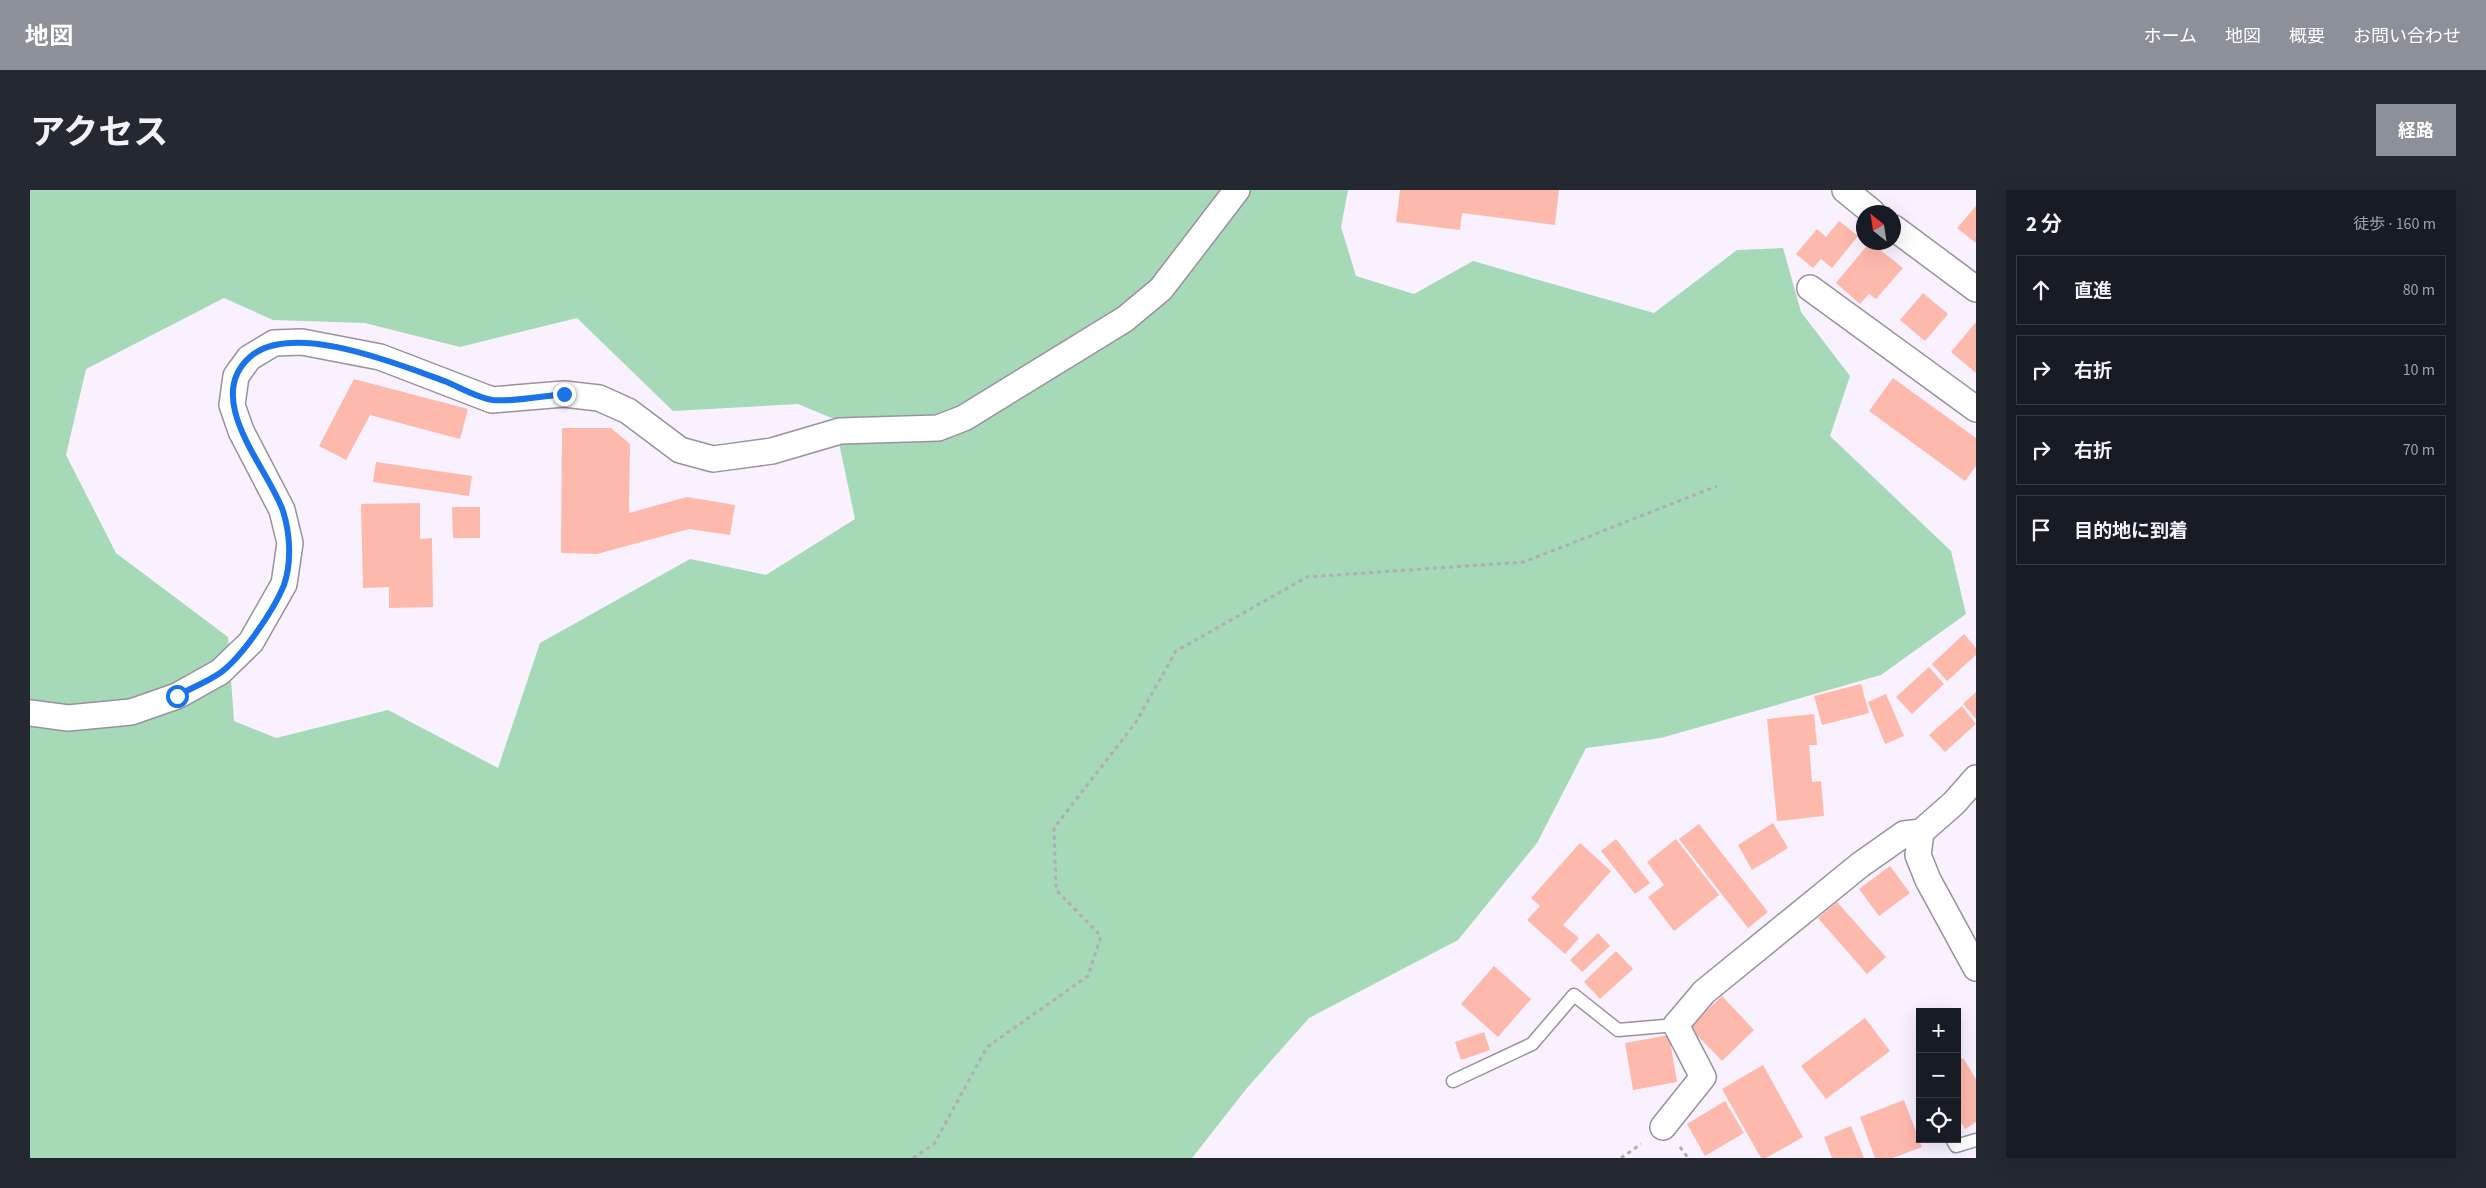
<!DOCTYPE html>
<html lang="ja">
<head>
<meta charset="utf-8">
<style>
  :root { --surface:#171b24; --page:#242831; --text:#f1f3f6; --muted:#9ea1a6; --line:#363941; --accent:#8c9099 }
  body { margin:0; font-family:"Source Sans 3","Noto Sans JP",sans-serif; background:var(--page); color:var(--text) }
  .controls { position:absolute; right:15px; bottom:15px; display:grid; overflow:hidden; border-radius:0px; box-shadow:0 5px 20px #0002 }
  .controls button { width:45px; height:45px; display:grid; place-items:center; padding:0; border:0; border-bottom:1px solid var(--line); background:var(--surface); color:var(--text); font:25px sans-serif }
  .compass { position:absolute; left:1826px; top:15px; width:45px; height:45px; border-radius:50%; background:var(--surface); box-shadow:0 5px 20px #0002; rotate:330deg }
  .stop { position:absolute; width:15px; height:15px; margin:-11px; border:4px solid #1a73e8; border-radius:50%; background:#fff }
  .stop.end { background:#1a73e8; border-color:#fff; box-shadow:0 1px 5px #0008 }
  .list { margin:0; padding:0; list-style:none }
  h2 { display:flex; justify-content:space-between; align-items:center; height:65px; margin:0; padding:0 20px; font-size:21px }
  h2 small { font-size:16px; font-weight:400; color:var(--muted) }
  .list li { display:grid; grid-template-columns:32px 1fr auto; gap:15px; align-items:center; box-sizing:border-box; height:70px; margin:0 10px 10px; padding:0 10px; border:1px solid var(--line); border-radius:0px }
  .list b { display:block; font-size:19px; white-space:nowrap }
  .list em { font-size:16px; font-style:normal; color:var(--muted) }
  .icon { flex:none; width:28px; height:28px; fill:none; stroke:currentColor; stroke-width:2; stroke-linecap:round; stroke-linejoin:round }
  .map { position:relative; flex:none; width:1946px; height:968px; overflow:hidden; border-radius:0px }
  header { display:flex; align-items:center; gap:30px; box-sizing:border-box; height:70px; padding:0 25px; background:var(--accent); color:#fff }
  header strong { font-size:24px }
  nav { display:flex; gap:28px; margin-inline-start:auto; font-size:18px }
  .intro { display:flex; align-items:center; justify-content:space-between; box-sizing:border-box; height:120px; padding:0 30px }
  h1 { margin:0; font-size:35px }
  .button { padding:12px 22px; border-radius:0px; background:var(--accent); color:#fff; font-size:18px; font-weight:700 }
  main { display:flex; gap:30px; padding:0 30px }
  aside { flex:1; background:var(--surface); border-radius:0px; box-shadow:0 5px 20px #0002 }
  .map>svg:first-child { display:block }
  .green { fill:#a5d9b8; fill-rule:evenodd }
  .building { fill:#feb9ad }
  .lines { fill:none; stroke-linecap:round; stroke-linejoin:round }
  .service-casing { stroke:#9a919f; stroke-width:15 }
  .minor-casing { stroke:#9a919f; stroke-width:28 }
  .path { stroke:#b3acb7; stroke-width:3; stroke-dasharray:4 4; stroke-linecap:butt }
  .service { stroke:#fff; stroke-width:12 }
  .minor { stroke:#fff; stroke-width:25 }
  .route { stroke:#1a73e8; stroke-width:6 }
</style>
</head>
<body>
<header>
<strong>地図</strong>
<nav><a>ホーム</a><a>地図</a><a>概要</a><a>お問い合わせ</a></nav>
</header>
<div class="intro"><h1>アクセス</h1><a class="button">経路</a></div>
<main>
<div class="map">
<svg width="1946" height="968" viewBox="0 0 1946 968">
  <rect width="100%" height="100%" fill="#f9f1fe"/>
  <!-- green -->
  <path class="green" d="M0,0h1318l-7,37 15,49 58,18 59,-33 181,52 83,-63 46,-2 18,64 49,64 -20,60 121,115 15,63 -85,61 -220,63 -75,10 -49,95 -79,97 -149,78 -62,70 -55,70h-1162zM194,108l49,22 92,3 95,24 117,-29 96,93 125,-7 36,15 21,100 -89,56 -76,-16 -150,84 -42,125 -110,-58 -112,28 -42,-17 -6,-84 -112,-84 -50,-98 20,-86z"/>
  <!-- building -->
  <g class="building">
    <polygon points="1370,0 1529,0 1525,35 1432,23 1430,40 1366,32"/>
    <polygon points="1946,16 1946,53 1927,38"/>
    <polygon points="1809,31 1828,46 1802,78 1791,69 1783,78 1766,64 1787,39 1796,47"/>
    <polygon points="1840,52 1873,78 1846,109 1839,104 1830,114 1806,93"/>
    <polygon points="1893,103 1918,124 1895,151 1870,130"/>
    <polygon points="1946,132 1946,183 1921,162"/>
    <polygon points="1863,188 1946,248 1946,276 1935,291 1839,221"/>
    <polygon points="324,189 438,219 430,249 340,225 316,270 289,256"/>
    <polygon points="532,238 581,238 600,254 599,323 657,307 705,315 700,345 659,339 567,364 531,363"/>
    <polygon points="346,272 442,286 439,306 343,292"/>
    <polygon points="390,313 390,349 402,348 403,417 359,418 359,397 333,398 331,314"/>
    <polygon points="422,317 450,317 450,348 423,348"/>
    <polygon points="1934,444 1946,458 1946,465 1917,491 1902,474"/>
    <polygon points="1899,477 1914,494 1882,524 1866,507"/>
    <polygon points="1831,494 1839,523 1792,535 1784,506"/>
    <polygon points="1946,502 1946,529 1933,514"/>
    <polygon points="1856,504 1874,546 1855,554 1838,512"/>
    <polygon points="1932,516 1946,534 1915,562 1899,545"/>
    <polygon points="1784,524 1787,555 1779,555 1782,592 1791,591 1794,626 1747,631 1737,529"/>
    <polygon points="1743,633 1758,658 1722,680 1708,655"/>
    <polygon points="1669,634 1738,722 1718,738 1649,649"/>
    <polygon points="1586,649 1620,693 1605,704 1571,661"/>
    <polygon points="1646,649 1689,705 1644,741 1618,707 1634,695 1617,672"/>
    <polygon points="1550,653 1581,681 1533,735 1549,748 1535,764 1497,730 1510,716 1501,708"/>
    <polygon points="1860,676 1880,703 1849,726 1829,699"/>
    <polygon points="1807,712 1856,767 1837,784 1788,728"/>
    <polygon points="1568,743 1580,756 1552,782 1540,770"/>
    <polygon points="1586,761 1603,779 1570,809 1554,792"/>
    <polygon points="1464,776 1501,809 1468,847 1431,814"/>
    <polygon points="1692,806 1724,840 1692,871 1659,837"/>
    <polygon points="1835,828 1860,861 1796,909 1771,876"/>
    <polygon points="1454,842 1460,860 1431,870 1425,852"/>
    <polygon points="1639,845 1647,892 1603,900 1595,853"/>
    <polygon points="1933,868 1946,889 1946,932 1935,939 1927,926 1927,872"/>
    <polygon points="1733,875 1773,947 1736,968 1731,968 1692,899"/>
    <polygon points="1874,910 1892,957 1863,968 1845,968 1830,927"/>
    <polygon points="1695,911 1714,943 1675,966 1657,934"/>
    <polygon points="1821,936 1834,968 1802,968 1794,947"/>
  </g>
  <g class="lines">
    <defs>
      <g id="service">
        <polyline points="1423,891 1502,854 1544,805 1588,840 1646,835"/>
        <polyline points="1922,949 1926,956 1946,950"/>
      </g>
      <g id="minor">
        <polyline points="1815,0 1842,22"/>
        <polyline points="1864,38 1946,99"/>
        <polyline points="1780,98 1946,219"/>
        <polyline points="0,523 38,528 101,522 147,506 190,482 221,452 254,394 260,353 252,320 211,241 202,215 206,186 219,168 244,153 272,152 350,167 462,210 534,204 569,208 598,221 650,260 683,269 742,261 810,241 908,238 934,228 1095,129 1131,99 1207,0"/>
        <polyline points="1891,642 1888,665 1898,690 1946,778"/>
        <polyline points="1633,937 1673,887 1646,835 1674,802 1830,675 1874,644 1891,642 1924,613 1946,588"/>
      </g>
    </defs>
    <!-- service casing -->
    <use href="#service" class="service-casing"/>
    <!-- minor casing -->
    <use href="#minor" class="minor-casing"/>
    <!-- path -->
    <g class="path">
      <polyline points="1650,957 1658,968"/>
      <polyline points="883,968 904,954 957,857 1058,786 1071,746 1026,700 1024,638 1106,532 1146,461 1277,387 1494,372 1687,296"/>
      <polyline points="1591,968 1611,954"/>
    </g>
    <!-- service -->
    <use href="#service" class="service"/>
    <!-- minor -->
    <use href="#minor" class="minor"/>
  </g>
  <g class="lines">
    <!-- route -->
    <path class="route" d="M147,506c14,-8 30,-14 43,-23 22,-16 54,-63 64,-88 8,-23 6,-52 -1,-74 -15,-43 -81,-112 -33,-154 42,-37 150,8 197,25 14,6 31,16 46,18 21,2 50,-4 71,-6"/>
  </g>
</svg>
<div class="controls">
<button>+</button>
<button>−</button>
<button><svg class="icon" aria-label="locate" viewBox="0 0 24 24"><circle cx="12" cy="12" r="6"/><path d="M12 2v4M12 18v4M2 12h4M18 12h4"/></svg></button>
</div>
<svg class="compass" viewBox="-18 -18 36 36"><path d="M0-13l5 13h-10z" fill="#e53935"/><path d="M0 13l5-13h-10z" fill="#9ea1a6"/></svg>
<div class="stop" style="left:147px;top:506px"></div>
<div class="stop end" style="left:534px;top:204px"></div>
</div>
<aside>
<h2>2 分<small>徒歩 · 160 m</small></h2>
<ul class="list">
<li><svg class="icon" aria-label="ahead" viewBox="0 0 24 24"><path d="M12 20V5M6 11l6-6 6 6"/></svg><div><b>直進</b></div><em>80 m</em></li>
<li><svg class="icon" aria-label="right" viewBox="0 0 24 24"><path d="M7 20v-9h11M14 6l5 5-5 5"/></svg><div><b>右折</b></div><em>10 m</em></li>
<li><svg class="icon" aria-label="right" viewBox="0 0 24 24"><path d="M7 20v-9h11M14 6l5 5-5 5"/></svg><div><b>右折</b></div><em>70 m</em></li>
<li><svg class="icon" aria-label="arrive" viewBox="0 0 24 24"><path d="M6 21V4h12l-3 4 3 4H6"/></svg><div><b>目的地に到着</b></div></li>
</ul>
</aside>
</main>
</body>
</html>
